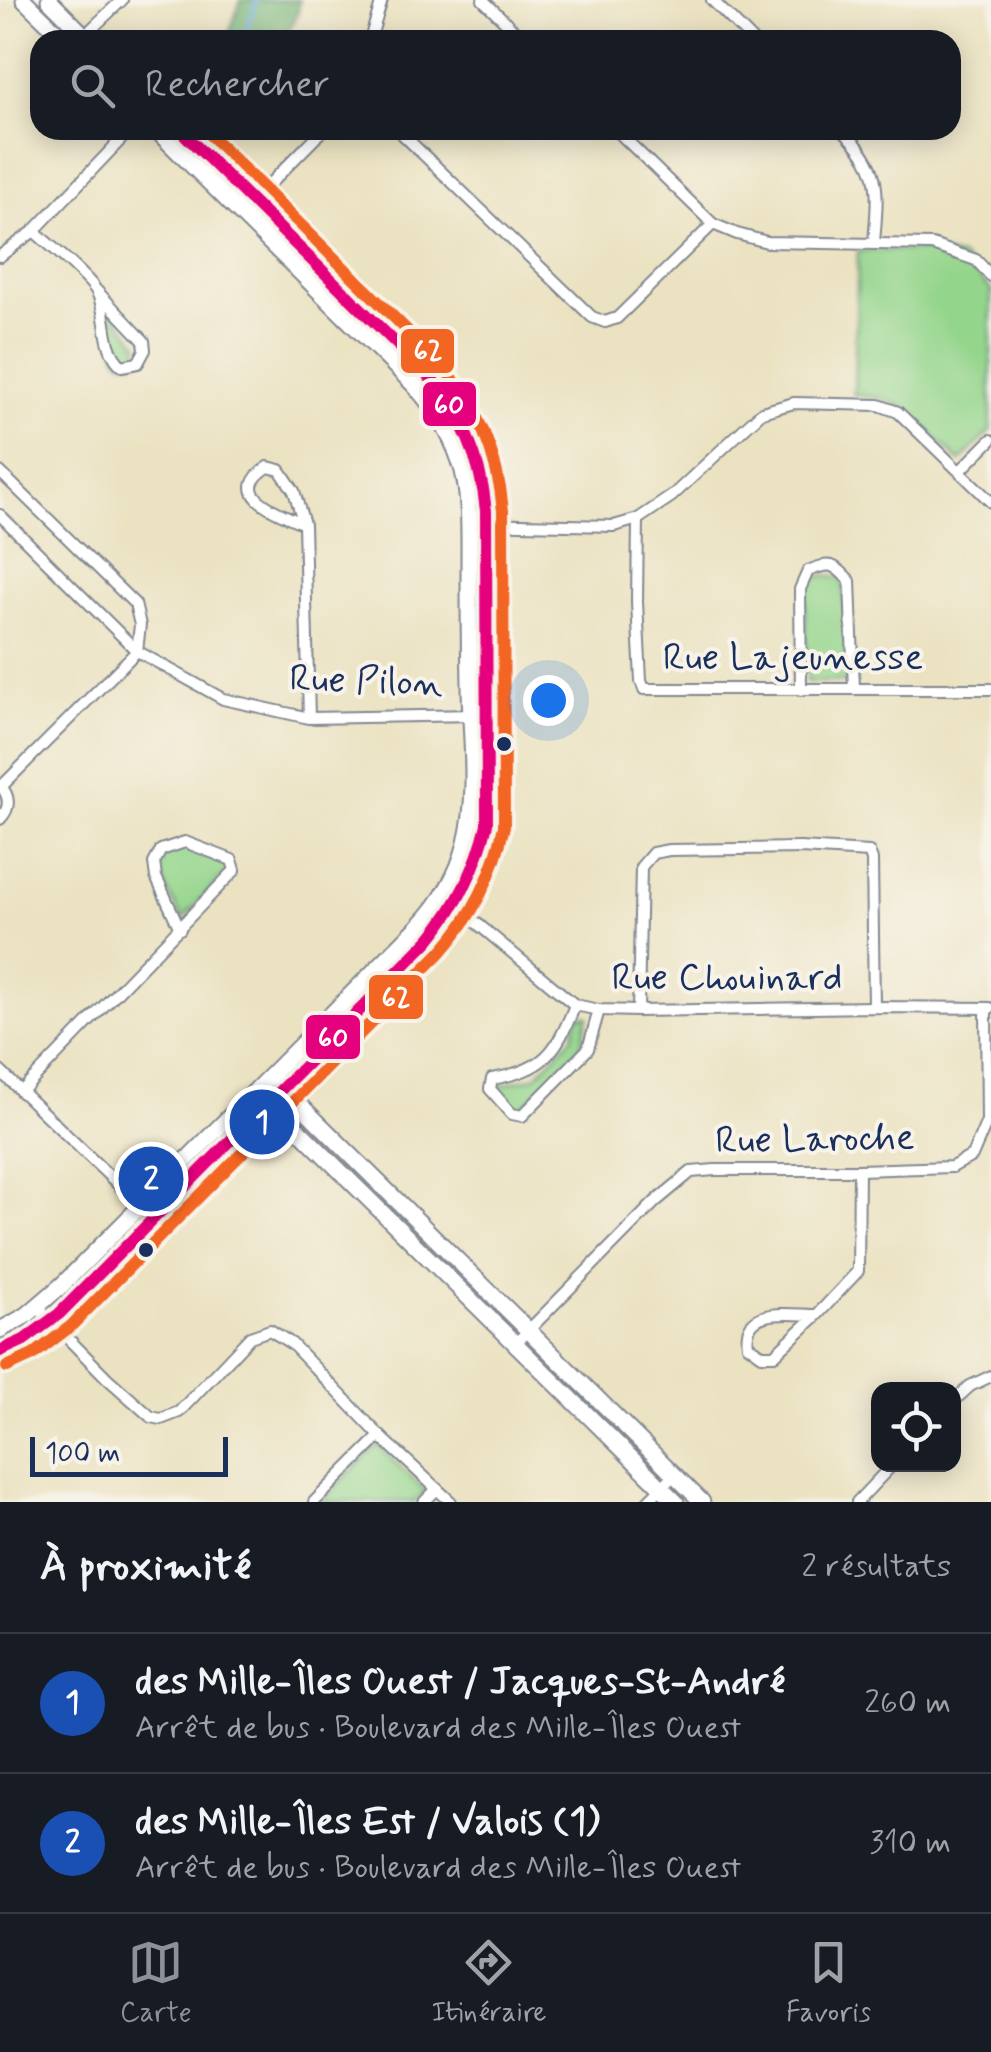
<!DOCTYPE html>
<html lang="fr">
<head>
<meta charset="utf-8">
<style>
  :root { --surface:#171b24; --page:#20242c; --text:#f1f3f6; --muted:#9ea1a6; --line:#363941; --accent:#8c9099 }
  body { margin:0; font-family:Mynerve,sans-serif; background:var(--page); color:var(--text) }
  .controls { position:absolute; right:30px; bottom:30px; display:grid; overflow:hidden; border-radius:20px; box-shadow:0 5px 25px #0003 }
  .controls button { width:90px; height:90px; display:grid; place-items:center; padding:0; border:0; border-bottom:2px solid var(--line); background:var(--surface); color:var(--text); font:50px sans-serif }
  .scale { position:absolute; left:30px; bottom:25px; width:198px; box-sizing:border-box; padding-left:10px; border:5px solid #1b2f5e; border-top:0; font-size:28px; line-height:35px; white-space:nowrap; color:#1b2f5e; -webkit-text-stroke:8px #f7f3e8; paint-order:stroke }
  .you { position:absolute; left:548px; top:700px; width:35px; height:35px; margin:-25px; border:8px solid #fff; border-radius:50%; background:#1a73e8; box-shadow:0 0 0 15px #1a73e833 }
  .badge { display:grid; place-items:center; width:65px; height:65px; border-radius:50%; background:var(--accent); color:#fff; font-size:32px; font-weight:700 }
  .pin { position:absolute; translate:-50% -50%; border:5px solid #fff; box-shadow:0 2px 10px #0006 }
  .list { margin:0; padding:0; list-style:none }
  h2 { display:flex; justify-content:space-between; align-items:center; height:130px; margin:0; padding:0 40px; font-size:42px }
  h2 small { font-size:32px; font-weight:400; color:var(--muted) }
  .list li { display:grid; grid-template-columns:65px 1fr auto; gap:30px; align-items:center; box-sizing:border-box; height:140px; padding:0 40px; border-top:2px solid var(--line) }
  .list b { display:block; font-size:38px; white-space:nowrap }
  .list p { margin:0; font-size:32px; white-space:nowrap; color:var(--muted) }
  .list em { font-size:32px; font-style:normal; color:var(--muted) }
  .icon { flex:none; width:55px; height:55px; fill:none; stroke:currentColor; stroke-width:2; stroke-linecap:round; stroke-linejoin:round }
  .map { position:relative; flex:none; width:991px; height:1502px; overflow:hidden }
  .search { position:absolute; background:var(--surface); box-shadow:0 5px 25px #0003; left:30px; right:30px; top:30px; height:110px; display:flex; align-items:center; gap:25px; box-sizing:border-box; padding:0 35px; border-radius:30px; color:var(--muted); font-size:38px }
  .sheet { height:410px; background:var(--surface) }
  nav { display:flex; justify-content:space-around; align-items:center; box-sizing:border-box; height:140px; border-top:2px solid var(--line); background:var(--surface); font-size:28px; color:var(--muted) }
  nav a { display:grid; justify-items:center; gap:5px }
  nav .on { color:var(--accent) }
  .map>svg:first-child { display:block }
  .green { fill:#94d58c; stroke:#588275; stroke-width:2.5 }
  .forest { fill:#77b678; stroke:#49726b; stroke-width:2.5 }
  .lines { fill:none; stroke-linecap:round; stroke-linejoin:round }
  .stream { stroke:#6da9de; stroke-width:4 }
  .street-casing { stroke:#838890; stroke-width:14 }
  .secondary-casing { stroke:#838890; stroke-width:19 }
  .street { stroke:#fff; stroke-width:10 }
  .secondary { stroke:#fff; stroke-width:15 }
  .bus-1-casing { stroke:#f7f3e8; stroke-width:20 }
  .bus-2-casing { stroke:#f7f3e8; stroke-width:20 }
  .bus-1 { stroke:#e5007d; stroke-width:12 }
  .bus-2 { stroke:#f26522; stroke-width:12 }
  .bus-dot { fill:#1b2f5e; stroke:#f7f3e8; stroke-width:4 }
  .labels { text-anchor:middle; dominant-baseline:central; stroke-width:8; stroke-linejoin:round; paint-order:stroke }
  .street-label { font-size:38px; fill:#1b2f5e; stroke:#f7f3e8 }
  .line-badge { stroke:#f7f3e8; stroke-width:4 }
  .badge-label { font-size:28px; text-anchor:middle; font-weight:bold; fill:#fff }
</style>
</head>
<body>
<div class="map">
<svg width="991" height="1502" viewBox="0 0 991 1502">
  <rect width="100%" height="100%" fill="#f7f3e8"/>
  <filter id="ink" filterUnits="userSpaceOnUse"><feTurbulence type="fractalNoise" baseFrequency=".01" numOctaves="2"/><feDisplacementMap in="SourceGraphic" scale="20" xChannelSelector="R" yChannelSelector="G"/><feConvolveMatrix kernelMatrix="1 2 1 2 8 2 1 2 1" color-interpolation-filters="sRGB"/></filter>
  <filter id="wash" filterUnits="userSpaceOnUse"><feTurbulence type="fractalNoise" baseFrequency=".0048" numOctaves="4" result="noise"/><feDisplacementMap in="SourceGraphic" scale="40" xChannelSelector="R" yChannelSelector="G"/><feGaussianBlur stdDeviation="2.25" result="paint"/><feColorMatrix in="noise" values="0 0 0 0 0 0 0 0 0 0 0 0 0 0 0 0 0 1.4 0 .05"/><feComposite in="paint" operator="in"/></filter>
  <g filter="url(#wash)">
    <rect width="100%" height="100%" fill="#ebe2c1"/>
    <!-- green -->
    <g class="green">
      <polygon points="925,250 962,258 991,290 991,430 960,462 904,407 880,398 854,395 858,251"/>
      <polygon points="102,300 139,344 139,352 135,361 123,362 117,356"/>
      <polygon points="824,575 840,577 843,584 847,682 807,682 805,592 811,579"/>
      <path d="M185,846l41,16 3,7 -46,50c-11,-21 -29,-42 -21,-66z"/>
      <polygon points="579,1015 588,1016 581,1047 523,1106 514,1107 499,1092 500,1085 535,1077 572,1037"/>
      <polygon points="377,1445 426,1491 415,1502 321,1502"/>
    </g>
    <!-- forest -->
    <polygon class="forest" points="241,0 299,0 298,12 283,40 227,40"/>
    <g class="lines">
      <!-- stream -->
      <g class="stream">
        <polyline points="242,40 257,0"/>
        <polyline points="985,146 991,140"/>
      </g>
    </g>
  </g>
  <g filter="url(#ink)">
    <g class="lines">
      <defs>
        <g id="street">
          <polyline points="483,0 524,40"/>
          <polyline points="712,0 752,40"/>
          <polyline points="83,37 122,0"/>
          <polyline points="370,40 382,0"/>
          <polyline points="398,130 592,317 605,322 617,318 713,224"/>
          <polyline points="616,130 713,224 737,234 767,242 932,245 976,260 991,276"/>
          <path d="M843,130c40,39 35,60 31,113"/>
          <polyline points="250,204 323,130"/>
          <path d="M34,231c14,13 55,46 63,61 12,24 4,56 25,74l16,-3 7,-13 -1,-9 -49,-52"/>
          <polyline points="0,256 34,231 130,130"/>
          <polyline points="960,471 991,440"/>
          <polyline points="0,472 135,604 140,625 137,651 2,786"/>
          <polyline points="0,515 137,651 223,699 309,718 477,715"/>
          <polyline points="638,519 637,602 641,681 644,689 991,689"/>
          <polyline points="468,523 614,526 638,519 672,496 762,412 794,403 879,405 898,412 991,502"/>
          <path d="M304,524c-24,-11 -79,-29 -36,-57l12,3 14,21 10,33 5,194"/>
          <path d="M801,690l-1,-101 8,-18c23,-9 25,-8 42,10l4,108"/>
          <path d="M0,785c10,11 11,23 0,34"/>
          <polyline points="441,899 467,915 575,1005 599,1010 638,1011 874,1007 990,1008"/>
          <path d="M575,1005c-19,48 -31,65 -83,74l-2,10 22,25 10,2 66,-67 11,-39"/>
          <polyline points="638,1011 641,867 653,853 669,850 800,848 869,852 872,860 874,1007"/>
          <polyline points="0,1071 153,1218"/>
          <polyline points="21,1092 235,870 232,860 185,842 161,850 154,863 156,877 180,929"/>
          <polyline points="37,1307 107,1378 151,1417 161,1419 179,1412 250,1337 270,1330 292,1344 380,1436 451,1502"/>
          <path d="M817,1315c-26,0 -75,-10 -69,30l14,10h12l43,-40 41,-44 1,-101"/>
          <polyline points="515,1344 655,1202 691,1172 715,1170 859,1170 952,1167 972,1156 987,1121 986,1008"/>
          <polyline points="954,1401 970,1386 991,1376"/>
          <polyline points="314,1502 380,1436"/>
          <polyline points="424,1502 437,1489"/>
          <polyline points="647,1502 675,1474"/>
          <polyline points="857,1502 893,1464"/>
        </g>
        <g id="secondary">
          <polyline points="24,0 65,40"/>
          <polyline points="49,0 89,40"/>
          <polyline points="278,1083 702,1502"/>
          <polyline points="263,1095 676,1502"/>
          <path d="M0,1330l27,-15 35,-30 356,-358c23,-24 40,-52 48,-84 13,-51 4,-108 4,-160 -1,-40 -1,-81 -1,-121 0,-30 1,-61 -6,-91 -9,-33 -26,-60 -48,-85l-259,-256"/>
          <path d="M0,1351l24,-11 35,-26 370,-374c30,-33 50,-72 58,-116l-1,-313c-3,-53 -23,-98 -59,-137l-247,-244"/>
        </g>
      </defs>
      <!-- street casing -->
      <use href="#street" class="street-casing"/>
      <!-- secondary casing -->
      <use href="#secondary" class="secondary-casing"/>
      <!-- street -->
      <use href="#street" class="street"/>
      <!-- secondary -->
      <use href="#secondary" class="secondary"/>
      <defs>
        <path id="bus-1" d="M0,1351l24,-11 35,-26 370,-374c29,-35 48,-72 58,-116l-1,-313c-5,-53 -24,-96 -59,-137l-247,-244"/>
        <path id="bus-2" d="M7,1367l26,-12 38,-29 370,-374c33,-37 53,-78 63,-126l-1,-315c-5,-58 -26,-106 -64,-149l-234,-232"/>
      </defs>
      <!-- bus-1 casing -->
      <use href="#bus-1" class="bus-1-casing"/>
      <!-- bus-2 casing -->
      <use href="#bus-2" class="bus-2-casing"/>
      <!-- bus-1 -->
      <use href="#bus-1" class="bus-1"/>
      <!-- bus-2 -->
      <use href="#bus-2" class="bus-2"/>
    </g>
  </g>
  <!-- markers -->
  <g class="bus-dot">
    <circle cx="504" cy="744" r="9"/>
    <circle cx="146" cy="1250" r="9"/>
  </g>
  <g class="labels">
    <!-- street labels -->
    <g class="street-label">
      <text x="793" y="658">Rue Lajeunesse</text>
      <text transform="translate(366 682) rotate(2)">Rue Pilon</text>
      <text x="727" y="978">Rue Chouinard</text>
      <text transform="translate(815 1140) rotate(-1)">Rue Laroche</text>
    </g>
  </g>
  <g class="line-badge">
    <rect x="399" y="327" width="57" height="48" rx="10" fill="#f26522"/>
    <rect x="421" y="380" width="57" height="48" rx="10" fill="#e5007d"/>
    <rect x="367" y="973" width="58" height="48" rx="10" fill="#f26522"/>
    <rect x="304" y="1013" width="58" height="48" rx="10" fill="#e5007d"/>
  </g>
  <g class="badge-label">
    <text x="428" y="360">62</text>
    <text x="449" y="414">60</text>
    <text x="396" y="1007">62</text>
    <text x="333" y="1047">60</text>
  </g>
</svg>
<div class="controls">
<button><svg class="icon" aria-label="locate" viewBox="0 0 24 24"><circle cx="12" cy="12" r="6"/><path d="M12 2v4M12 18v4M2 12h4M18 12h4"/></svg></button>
</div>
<div class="scale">100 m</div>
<div class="you"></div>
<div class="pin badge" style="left:262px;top:1122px;background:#1a4fb4">1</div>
<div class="pin badge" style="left:151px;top:1179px;background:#1a4fb4">2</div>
<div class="search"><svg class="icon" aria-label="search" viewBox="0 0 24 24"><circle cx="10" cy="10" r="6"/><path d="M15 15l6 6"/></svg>Rechercher</div>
</div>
<section class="sheet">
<h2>À proximité<small>2 résultats</small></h2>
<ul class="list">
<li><span class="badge" style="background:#1a4fb4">1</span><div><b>des Mille-Îles Ouest / Jacques-St-André</b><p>Arrêt de bus · Boulevard des Mille-Îles Ouest</p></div><em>260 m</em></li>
<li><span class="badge" style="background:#1a4fb4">2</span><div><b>des Mille-Îles Est / Valois (1)</b><p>Arrêt de bus · Boulevard des Mille-Îles Ouest</p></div><em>310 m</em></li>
</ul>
</section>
<nav>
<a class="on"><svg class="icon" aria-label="map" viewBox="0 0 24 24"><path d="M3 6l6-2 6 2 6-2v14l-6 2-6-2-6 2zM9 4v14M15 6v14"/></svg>Carte</a>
<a><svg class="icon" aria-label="directions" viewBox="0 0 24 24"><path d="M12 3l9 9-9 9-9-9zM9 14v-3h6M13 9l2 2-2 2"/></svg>Itinéraire</a>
<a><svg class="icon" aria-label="saved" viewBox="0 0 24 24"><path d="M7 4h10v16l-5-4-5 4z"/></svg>Favoris</a>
</nav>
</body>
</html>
